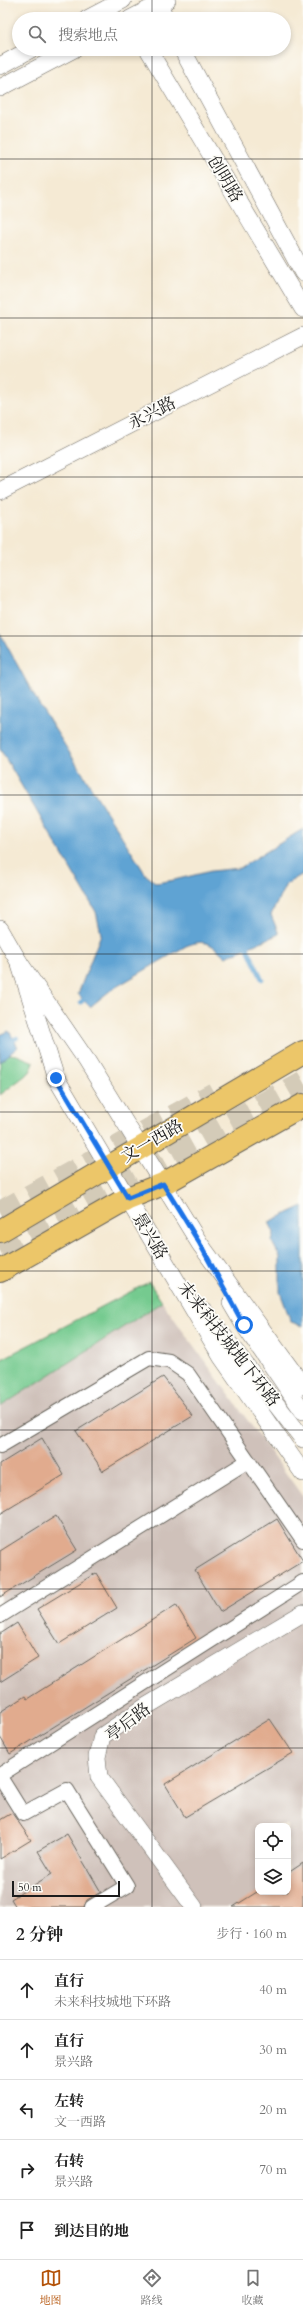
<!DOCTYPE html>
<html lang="zh">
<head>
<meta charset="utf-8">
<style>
  :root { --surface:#fff; --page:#f2f2f2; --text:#222; --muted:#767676; --line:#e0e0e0; --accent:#b45309 }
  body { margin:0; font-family:Cardo,"Noto Serif SC",serif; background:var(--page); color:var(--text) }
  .controls { position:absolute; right:12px; bottom:12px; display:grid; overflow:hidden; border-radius:8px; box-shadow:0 2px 6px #0003 }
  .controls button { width:36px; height:36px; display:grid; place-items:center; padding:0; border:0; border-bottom:1px solid var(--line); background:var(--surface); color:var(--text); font:20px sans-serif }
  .scale { position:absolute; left:12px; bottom:10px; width:108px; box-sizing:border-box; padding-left:4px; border:2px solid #1c1c1c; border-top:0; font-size:11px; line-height:14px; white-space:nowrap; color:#1c1c1c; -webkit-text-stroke:3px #fdfcf7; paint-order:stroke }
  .stop { position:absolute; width:12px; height:12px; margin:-9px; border:3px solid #1a73e8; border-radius:50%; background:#fff }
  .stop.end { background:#1a73e8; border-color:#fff; box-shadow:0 1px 4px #0008 }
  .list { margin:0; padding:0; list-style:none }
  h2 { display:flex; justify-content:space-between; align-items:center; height:52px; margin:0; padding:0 16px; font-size:17px }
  h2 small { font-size:13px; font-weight:400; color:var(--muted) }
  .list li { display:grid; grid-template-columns:26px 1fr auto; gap:12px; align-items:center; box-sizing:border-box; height:60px; padding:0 16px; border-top:1px solid var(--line) }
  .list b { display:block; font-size:15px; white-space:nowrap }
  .list p { margin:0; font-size:13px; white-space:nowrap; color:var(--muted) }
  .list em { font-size:13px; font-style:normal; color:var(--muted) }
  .icon { flex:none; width:22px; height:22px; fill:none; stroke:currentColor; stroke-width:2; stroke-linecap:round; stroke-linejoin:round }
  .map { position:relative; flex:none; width:303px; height:1907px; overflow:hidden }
  .search { position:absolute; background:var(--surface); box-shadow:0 2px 6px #0003; left:12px; right:12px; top:12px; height:44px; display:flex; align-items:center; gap:10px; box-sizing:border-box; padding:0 14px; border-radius:22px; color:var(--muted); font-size:15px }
  .sheet { height:352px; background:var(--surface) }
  nav { display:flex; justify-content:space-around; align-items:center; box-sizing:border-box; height:56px; border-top:1px solid var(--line); background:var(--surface); font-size:11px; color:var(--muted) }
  nav a { display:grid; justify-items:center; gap:2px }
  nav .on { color:var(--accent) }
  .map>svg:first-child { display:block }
  .industrial { fill:#cfc1ba; fill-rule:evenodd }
  .green { fill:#74ca8f; stroke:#487356 }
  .water { fill:#5ea3d3; stroke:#3d6078 }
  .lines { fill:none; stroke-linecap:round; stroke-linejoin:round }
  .stream { stroke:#5ea3d3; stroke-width:4.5 }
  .building { fill:#e1ab8e }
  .trunk-tunnel { stroke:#d4cbb8; stroke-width:22; stroke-dasharray:22 11; stroke-linecap:butt }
  .minor-casing { stroke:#68645c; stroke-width:16 }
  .tertiary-casing { stroke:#68645c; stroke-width:18 }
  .primary-casing { stroke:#68645c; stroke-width:24 }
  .minor { stroke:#fff; stroke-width:14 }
  .tertiary { stroke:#fff; stroke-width:17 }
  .primary { stroke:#ecc669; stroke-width:22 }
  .route { stroke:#1a73e8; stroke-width:5 }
  .grid { fill:none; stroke:#1c1c1c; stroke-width:1; stroke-opacity:0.55 }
  .labels { text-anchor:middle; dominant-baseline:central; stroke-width:3.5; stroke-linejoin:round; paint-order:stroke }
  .street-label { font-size:17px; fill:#1c1c1c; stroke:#fdfcf7 }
</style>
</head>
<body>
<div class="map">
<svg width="303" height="1907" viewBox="0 0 303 1907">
  <rect width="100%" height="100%" fill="#fdfcf7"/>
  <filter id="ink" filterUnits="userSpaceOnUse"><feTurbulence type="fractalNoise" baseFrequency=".025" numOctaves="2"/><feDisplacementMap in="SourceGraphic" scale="8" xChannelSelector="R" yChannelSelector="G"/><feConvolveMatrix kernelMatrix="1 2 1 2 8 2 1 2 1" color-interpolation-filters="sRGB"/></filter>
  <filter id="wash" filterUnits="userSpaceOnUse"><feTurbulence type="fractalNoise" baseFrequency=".012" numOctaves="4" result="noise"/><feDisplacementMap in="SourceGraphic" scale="16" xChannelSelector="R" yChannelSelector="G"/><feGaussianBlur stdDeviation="0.9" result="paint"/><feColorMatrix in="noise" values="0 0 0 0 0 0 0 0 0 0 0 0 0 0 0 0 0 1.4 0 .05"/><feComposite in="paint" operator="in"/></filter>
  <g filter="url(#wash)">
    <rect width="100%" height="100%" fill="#f5ead4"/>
    <!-- industrial -->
    <path class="industrial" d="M162,1302l141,195v410h-303v-500zM258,1826h30v66h-30z"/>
    <!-- green -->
    <g class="green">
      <polygon points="0,1053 17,1055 34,1062 30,1072 0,1095"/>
      <polygon points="149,1282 162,1302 0,1407 0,1360"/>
    </g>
    <!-- water -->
    <g class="water">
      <path d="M0,633l36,66 110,176 10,8 18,-3 37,-9 29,-3 63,-39v45l-17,10 -15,31 8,19 -53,23c-15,-13 -20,-19 -40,-11l-75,44 -21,17 -12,-13 23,-60 -5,-22 -96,-163z"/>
      <polygon points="9,1031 18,1047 0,1062 0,1035"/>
      <polygon points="303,1206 303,1326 291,1322 280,1292 280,1257 272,1242 274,1233 269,1222"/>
    </g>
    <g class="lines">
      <!-- stream -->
      <g class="stream">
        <polyline points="245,943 262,979"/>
        <polyline points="81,1002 88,996"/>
        <polyline points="0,1046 17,1038"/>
      </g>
    </g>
    <g id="blocks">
      <!-- building -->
      <g class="building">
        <polygon points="163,1377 193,1416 103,1471 76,1431"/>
        <polygon points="42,1438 64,1475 0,1514 0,1464"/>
        <polygon points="56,1516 77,1550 0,1597 0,1551"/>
        <polygon points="277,1519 303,1561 220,1612 195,1570"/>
        <polygon points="96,1573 117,1608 59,1644 37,1609"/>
        <polygon points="176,1605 196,1638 10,1754 0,1737 0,1712 25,1696 27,1699"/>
        <polygon points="17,1623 38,1658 0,1682 0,1634"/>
        <polygon points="270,1719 293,1753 185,1817 165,1784"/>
        <polygon points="12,1813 31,1840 0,1859 0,1820"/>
        <polygon points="67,1834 101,1892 87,1900 84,1907 16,1907 11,1899 52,1874 38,1851"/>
        <polygon points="303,1863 303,1907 233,1907 257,1892 288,1892 288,1873"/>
      </g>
    </g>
  </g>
  <g filter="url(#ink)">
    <use href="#blocks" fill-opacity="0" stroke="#68645c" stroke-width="1"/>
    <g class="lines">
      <!-- trunk-tunnel -->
      <g class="trunk-tunnel">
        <polyline points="0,1212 214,1093"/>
        <polyline points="0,1251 303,1081"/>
      </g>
      <defs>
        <g id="minor">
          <polyline points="0,1446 149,1358 169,1361 188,1374 303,1540"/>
          <polyline points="0,1616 248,1461"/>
          <polyline points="0,1775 303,1582"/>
          <polyline points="0,1777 23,1814 67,1790 127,1886 92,1907"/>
        </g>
        <g id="tertiary">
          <polyline points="156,0 166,19"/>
          <polyline points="87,19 123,0"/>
          <polyline points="130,19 167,0"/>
          <polyline points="148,49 303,309"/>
          <polyline points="182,49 303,273"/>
          <polyline points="0,66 31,49"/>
          <polyline points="0,88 74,49"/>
          <polyline points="0,491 303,336"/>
          <polyline points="0,929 19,962 87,1061 200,1244 303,1386"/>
          <polyline points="19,962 56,1078 221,1356 303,1473"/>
          <polyline points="231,1303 244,1325 303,1411"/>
          <polyline points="204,1311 303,1439"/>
          <polyline points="194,1907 99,1777 97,1757 102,1736 145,1707 303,1613"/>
        </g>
        <g id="primary">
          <polyline points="0,1231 303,1052"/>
          <polyline points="0,1271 128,1198 163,1184 303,1105"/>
        </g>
      </defs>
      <!-- minor casing -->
      <use href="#minor" class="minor-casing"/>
      <!-- tertiary casing -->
      <use href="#tertiary" class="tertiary-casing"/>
      <!-- primary casing -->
      <use href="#primary" class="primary-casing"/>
      <!-- minor -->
      <use href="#minor" class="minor"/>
      <!-- tertiary -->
      <use href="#tertiary" class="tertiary"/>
      <!-- primary -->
      <use href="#primary" class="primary"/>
    </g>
  </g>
  <g class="lines" filter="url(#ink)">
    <!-- route -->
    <polyline class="route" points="56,1078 128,1198 163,1184 200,1244 244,1325"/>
  </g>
  <!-- grid -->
  <path class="grid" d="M152,0v19M152,49v1858M0,159h303M0,318h303M0,477h303M0,636h303M0,795h303M0,954h303M0,1112h303M0,1271h303M0,1430h303M0,1589h303M0,1748h303"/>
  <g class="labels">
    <!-- street labels -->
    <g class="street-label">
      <text transform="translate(225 179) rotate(59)">创明路</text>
      <text transform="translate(152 413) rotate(-27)">永兴路</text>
      <text transform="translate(152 1141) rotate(-30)">文一西路</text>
      <text transform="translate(150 1236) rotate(59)">景兴路</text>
      <text transform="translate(229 1344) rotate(52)">未来科技城地下环路</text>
      <text transform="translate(128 1722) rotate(-37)">亭后路</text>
    </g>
  </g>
</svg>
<div class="controls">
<button><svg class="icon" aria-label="locate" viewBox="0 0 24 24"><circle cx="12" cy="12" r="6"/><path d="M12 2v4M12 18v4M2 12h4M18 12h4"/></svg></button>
<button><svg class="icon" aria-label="layers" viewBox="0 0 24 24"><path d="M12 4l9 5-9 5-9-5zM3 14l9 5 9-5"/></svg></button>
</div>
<div class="scale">50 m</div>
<div class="stop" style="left:244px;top:1325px"></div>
<div class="stop end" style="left:56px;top:1078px"></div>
<div class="search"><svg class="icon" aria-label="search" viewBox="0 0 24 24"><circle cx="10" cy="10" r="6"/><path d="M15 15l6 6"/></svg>搜索地点</div>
</div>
<section class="sheet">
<h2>2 分钟<small>步行 · 160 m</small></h2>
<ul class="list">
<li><svg class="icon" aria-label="ahead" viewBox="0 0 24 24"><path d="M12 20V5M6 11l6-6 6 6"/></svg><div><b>直行</b><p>未来科技城地下环路</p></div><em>40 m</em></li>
<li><svg class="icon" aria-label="ahead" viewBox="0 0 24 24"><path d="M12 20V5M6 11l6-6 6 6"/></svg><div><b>直行</b><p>景兴路</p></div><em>30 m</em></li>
<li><svg class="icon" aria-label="left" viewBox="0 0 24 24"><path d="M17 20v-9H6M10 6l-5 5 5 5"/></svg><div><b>左转</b><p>文一西路</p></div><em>20 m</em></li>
<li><svg class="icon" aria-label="right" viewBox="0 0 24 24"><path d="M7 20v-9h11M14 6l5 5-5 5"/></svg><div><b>右转</b><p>景兴路</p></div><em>70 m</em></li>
<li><svg class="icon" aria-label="arrive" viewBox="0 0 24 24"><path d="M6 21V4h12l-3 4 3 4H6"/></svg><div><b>到达目的地</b></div></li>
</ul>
</section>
<nav>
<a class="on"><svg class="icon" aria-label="map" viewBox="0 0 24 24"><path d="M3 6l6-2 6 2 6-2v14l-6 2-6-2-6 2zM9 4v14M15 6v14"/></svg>地图</a>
<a><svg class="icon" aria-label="directions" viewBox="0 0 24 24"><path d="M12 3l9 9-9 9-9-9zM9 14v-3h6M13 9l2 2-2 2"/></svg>路线</a>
<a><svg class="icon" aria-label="saved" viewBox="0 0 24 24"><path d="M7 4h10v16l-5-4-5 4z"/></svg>收藏</a>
</nav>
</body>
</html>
